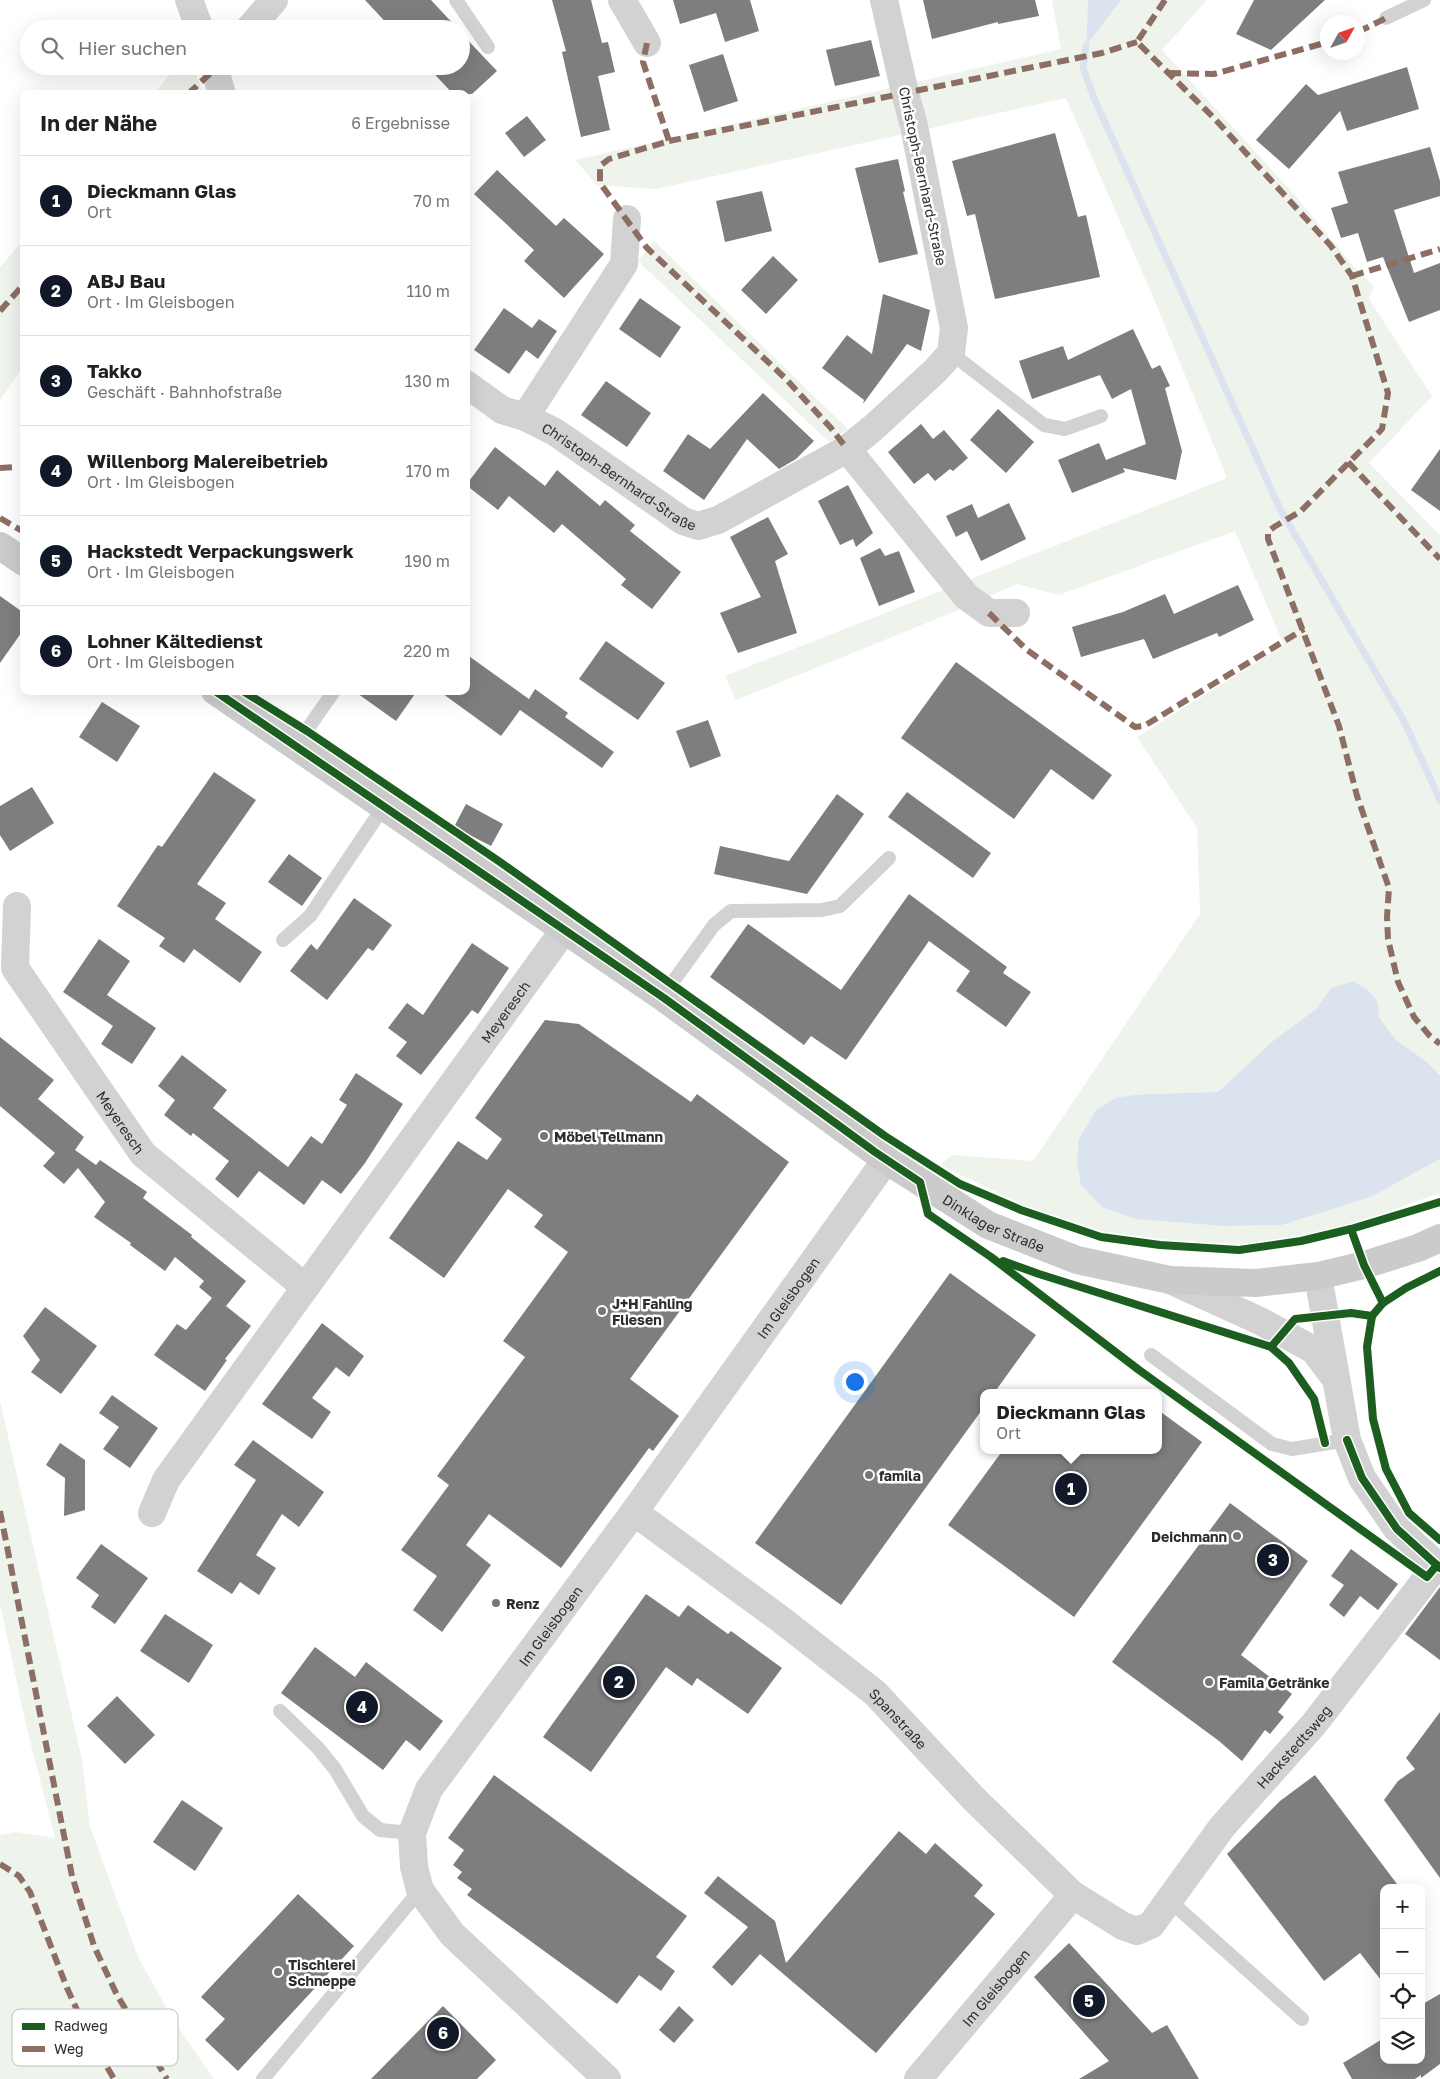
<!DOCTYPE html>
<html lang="de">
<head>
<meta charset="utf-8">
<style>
  :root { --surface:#fff; --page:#f2f2f2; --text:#202124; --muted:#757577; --line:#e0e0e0; --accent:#111827 }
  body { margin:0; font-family:"Golos Text",sans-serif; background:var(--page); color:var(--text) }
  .controls { position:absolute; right:15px; bottom:15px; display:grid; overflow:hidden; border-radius:10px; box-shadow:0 5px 20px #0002 }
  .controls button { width:45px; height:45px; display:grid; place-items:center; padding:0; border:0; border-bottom:1px solid var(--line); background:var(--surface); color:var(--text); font:25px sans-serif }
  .compass { position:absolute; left:1320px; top:15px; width:45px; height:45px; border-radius:50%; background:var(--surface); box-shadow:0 5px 20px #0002; rotate:50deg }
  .you { position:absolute; left:854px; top:1381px; width:18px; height:18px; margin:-12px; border:4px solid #fff; border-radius:50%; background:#1a73e8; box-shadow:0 0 0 8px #1a73e833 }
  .badge { display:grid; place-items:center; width:32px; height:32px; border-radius:50%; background:var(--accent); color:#fff; font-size:16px; font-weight:700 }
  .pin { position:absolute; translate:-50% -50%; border:2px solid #fff; box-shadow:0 1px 5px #0006 }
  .popup { position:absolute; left:980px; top:1389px; width:182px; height:65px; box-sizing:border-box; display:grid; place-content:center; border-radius:10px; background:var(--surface); filter:drop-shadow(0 1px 4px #0005); font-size:16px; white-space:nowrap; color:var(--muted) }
  .popup b { font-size:19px; color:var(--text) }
  .popup::after { content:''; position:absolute; left:50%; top:100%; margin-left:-10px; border:10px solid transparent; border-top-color:var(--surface) }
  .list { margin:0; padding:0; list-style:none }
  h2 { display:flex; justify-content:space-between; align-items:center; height:65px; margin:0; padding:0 20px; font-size:21px }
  h2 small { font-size:16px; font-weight:400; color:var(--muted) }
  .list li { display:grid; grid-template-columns:32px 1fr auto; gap:15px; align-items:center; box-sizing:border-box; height:90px; padding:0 20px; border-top:1px solid var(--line) }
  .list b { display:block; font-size:19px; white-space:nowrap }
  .list p { margin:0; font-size:16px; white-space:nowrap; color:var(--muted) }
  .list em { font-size:16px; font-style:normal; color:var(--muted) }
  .icon { flex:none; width:28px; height:28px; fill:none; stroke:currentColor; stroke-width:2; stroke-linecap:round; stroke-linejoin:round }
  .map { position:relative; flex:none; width:1440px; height:2079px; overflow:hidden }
  .search { position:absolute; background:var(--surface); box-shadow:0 5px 20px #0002; left:20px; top:20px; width:450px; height:55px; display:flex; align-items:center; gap:12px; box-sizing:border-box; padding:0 18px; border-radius:28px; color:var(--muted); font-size:19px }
  .panel { position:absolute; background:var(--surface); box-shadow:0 5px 20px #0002; left:20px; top:90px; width:450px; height:605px; border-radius:10px }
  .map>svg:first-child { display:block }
  .green { fill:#eef3ec }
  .water { fill:#dbe4ee }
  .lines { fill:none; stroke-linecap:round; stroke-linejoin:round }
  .stream { stroke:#dbe4ee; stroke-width:7 }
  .building { fill:#7e7e7e }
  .service { stroke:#d2d2d2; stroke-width:14 }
  .minor { stroke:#d2d2d2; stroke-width:28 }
  .secondary { stroke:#cbcbcb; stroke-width:28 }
  .quiet { stroke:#8d6e63; stroke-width:6; stroke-dasharray:12 6; stroke-linecap:butt }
  .cycleway-casing { stroke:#fff; stroke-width:11 }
  .cycleway { stroke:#1b5e20; stroke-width:8 }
  .poi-dot { fill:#767676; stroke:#fff; stroke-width:2 }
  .labels { text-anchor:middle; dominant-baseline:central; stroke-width:5; stroke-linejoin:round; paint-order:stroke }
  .street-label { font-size:14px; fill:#2d2d2d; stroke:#fff }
  .poi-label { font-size:14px; font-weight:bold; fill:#2d2d2d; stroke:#fff; text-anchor:start }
  .key { fill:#fff; stroke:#c0c0c0; stroke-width:1 }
  .key-label { font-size:14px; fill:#2d2d2d }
</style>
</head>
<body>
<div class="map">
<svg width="1440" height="2079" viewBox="0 0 1440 2079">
  <rect width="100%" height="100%" fill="#fff"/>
  <!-- green -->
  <g class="green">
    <polygon points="1052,0 1088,0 1086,46 1121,0 1207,0 1162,50 1293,193 1354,267 1374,286 1369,299 1432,396 1369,463 1440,535 1440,1076 1427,1062 1396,1040 1379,1017 1378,1002 1367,989 1353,982 1330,989 1316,1009 1274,1040 1218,1092 1145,1094 1117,1097 1097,1110 1226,1226 1282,1225 1371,1197 1440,1159 1440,1193 1358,1222 1300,1238 1236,1245 1159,1239 1102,1231 1025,1206 940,1165 952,1155 1033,1161 1200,914 1197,828 1137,737 1284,645 1235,531 1059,595 1017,584 961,609 736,700 725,676 1227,478 1157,306 1066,98 656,189 597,185 575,160 1061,49"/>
    <polygon points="178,66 193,66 203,94 153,94"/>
    <polygon points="24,240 24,365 0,400 0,267"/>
    <polygon points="654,241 848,429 829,442 638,261"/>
    <polygon points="0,1401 82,1760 90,1827 138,1957 174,2021 214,2079 0,2079 0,1835 16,1832 55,1838 27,1729 0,1604"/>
  </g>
  <!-- water -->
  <g class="water">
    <polygon points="1088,0 1121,0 1086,46"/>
    <polygon points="1353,981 1367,989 1378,1002 1379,1017 1396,1040 1427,1062 1440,1076 1440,1159 1371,1197 1282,1225 1226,1226 1135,1219 1102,1207 1081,1185 1077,1163 1079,1139 1096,1110 1117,1097 1145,1094 1218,1092 1274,1040 1316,1009 1330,989"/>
  </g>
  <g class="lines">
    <!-- stream -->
    <polyline class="stream" points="1086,46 1083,68 1094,98 1280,509 1404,721 1440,800"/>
  </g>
  <!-- building -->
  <g class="building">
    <polygon points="365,0 431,0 458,29 392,29"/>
    <polygon points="552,0 591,0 602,43 608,42 615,72 598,76 610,130 581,137 562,52 566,51"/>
    <polygon points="673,0 750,0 759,31 725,42 716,13 680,24"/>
    <polygon points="923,0 1035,0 1039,16 998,24 998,22 932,39"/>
    <polygon points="1254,0 1325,0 1271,50 1236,34"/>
    <polygon points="461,33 497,71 472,94 453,94 427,66 461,66"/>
    <polygon points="871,40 880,76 835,86 826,50"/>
    <polygon points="723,54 738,101 704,112 689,65"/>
    <polygon points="1407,67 1419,109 1347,131 1340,111 1289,169 1256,140 1306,84 1318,95"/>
    <polygon points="527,116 546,140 524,157 505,133"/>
    <polygon points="1055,133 1078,217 1086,215 1100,277 995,299 975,214 967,216 952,161"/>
    <polygon points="1430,147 1440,181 1440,196 1394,210 1414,273 1440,263 1440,310 1409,322 1383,257 1367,262 1358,233 1341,238 1331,208 1348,203 1338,172"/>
    <polygon points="898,159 905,191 903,192 918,254 879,263 855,168"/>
    <polygon points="497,170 556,226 564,218 604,254 564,298 524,261 534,250 474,194"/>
    <polygon points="762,191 772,231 725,242 716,201"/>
    <polygon points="773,256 798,280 766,314 741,290"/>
    <polygon points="883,294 930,310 921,351 907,344 863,404 864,400 822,368 847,335 872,354"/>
    <polygon points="640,298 681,327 660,358 619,329"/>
    <polygon points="504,308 532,328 539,319 557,331 538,359 526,350 509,374 474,350"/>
    <polygon points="1133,329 1152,369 1160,365 1170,386 1165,388 1182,451 1176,480 1123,468 1125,472 1072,493 1058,460 1099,443 1106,460 1146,444 1131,389 1112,399 1100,375 1032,399 1019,361 1063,346 1068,360"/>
    <polygon points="606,381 651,413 627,447 581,415"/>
    <polygon points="763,393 814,441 796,459 779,469 747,439 704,500 663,471 688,434 710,449"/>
    <polygon points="998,409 1034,442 1006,473 970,440"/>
    <polygon points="921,424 933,439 944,430 968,458 953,471 950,469 935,481 928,473 914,484 888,452"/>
    <polygon points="495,447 545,486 557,470 600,506 605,500 635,525 630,531 681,572 652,609 621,585 626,579 562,524 554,533 509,496 498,510 466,485"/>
    <polygon points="1440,449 1440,511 1411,490"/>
    <polygon points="848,485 873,533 856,547 853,539 840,545 818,501"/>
    <polygon points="1009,503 1026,539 981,561 967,531 956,537 946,516 972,504 978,518"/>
    <polygon points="768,517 788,554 775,561 797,633 738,653 720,613 761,597 730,537"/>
    <polygon points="880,548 885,556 899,551 915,592 879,606 860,558"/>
    <polygon points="1238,585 1254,620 1219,637 1217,633 1153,659 1144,639 1081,657 1072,627 1123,612 1165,594 1174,614"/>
    <polygon points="0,596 24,613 24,629 0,663"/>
    <polygon points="606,641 665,683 638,720 579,679"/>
    <polygon points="466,654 529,699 535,689 568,713 565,717 614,752 602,768 520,710 501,736 439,691 466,691"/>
    <polygon points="956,662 1112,775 1093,800 1051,769 1014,819 901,738"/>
    <polygon points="354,691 417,691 396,721"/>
    <polygon points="102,702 140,726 117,762 79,737"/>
    <polygon points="708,720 721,756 690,768 676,731"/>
    <polygon points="214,772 256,800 197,884 226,903 215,919 262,952 240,983 194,949 184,963 159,946 165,938 117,906 158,845 162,847"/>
    <polygon points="32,787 54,823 10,851 0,835 0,806"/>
    <polygon points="907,792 991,853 973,878 888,817"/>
    <polygon points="837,794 864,814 807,894 714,874 720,846 789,861"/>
    <polygon points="466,804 503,824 491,846 454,827"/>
    <polygon points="289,854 322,878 302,906 268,882"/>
    <polygon points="909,894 1007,967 1003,973 1031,992 1006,1027 956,991 970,971 929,941 846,1060 811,1036 804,1045 710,977 748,924 841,990"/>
    <polygon points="354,898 392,925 373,951 368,948 327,1000 290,971 311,944 317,950"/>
    <polygon points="99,939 130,961 107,995 156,1028 132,1064 101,1044 113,1026 63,992"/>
    <polygon points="472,943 509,968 478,1014 472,1010 421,1075 396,1056 407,1042 388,1028 407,1003 423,1015"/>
    <polygon points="545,1020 579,1024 691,1102 697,1094 789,1162 630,1379 679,1416 653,1451 649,1448 561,1568 489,1514 466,1545 491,1565 442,1632 413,1610 437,1576 401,1550 449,1485 437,1476 525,1357 503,1341 568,1252 534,1227 543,1215 508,1189 444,1278 389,1238 458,1141 487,1160 502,1139 475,1118"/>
    <polygon points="0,1037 54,1080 38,1099 84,1137 75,1150 96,1165 100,1160 147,1192 143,1198 192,1235 191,1237 246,1281 226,1306 251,1326 225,1359 227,1360 205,1391 154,1355 177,1324 186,1330 212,1298 199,1287 204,1281 175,1257 165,1271 130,1245 131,1243 94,1217 105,1202 78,1168 64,1184 43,1166 55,1153 0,1106"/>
    <polygon points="182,1055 227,1090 213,1108 288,1167 311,1136 322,1144 347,1105 339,1100 356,1073 403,1104 365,1163 341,1194 322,1180 304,1205 259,1171 238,1198 215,1179 229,1161 193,1133 191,1136 164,1115 175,1100 158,1086"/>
    <polygon points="950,1273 1036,1335 994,1393 984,1393 984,1407 841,1605 755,1543"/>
    <polygon points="45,1307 97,1346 61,1394 31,1372 40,1360 23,1336"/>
    <polygon points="322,1323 364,1356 349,1377 336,1367 312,1398 331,1412 312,1439 262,1404"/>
    <polygon points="112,1395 158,1428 130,1468 103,1449 119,1427 99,1413"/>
    <polygon points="1158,1410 1202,1442 1074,1617 948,1525 1003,1450 1158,1450"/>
    <polygon points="253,1440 324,1492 299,1527 282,1514 256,1555 276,1568 259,1595 240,1582 232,1594 197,1571 256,1480 234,1465"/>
    <polygon points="60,1443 85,1460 85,1510 64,1516 65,1478 46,1465"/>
    <polygon points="1230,1503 1308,1561 1241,1655 1292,1694 1278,1712 1284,1717 1270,1734 1265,1730 1242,1761 1219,1741 1112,1662"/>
    <polygon points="101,1544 148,1578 115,1624 91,1607 99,1595 76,1578"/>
    <polygon points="1351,1549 1398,1584 1378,1610 1360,1596 1344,1617 1329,1605 1344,1585 1331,1576"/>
    <polygon points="1440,1587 1440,1660 1405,1634"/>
    <polygon points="646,1594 679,1617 688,1605 728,1634 731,1631 782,1668 748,1714 697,1678 692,1686 666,1667 591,1772 543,1737"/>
    <polygon points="165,1614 213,1645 189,1683 140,1651"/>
    <polygon points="315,1647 355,1677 366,1662 443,1721 420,1751 406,1740 383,1770 281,1693"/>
    <polygon points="117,1696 155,1735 125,1764 87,1726"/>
    <polygon points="1440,1712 1440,1878 1384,1800 1398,1781 1415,1769 1406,1758"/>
    <polygon points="494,1775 687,1916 656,1957 675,1971 661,1991 639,1975 617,2004 467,1895 472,1889 457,1878 462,1872 453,1865 464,1850 448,1838"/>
    <polygon points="1315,1775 1400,1888 1384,1888 1384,1984 1360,1953 1324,1981 1227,1854 1280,1801"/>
    <polygon points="182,1800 223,1828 195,1871 153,1842"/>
    <polygon points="899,1831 926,1854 935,1843 983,1885 974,1896 995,1914 876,2053 760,1954 732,1986 712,1967 748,1927 704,1893 718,1876 775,1921 786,1963"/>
    <polygon points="298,1894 354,1946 238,2071 205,2040 225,2019 201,1997"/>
    <polygon points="1069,1943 1152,2033 1167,2025 1199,2079 1079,2079 1109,2061 1034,1977"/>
    <polygon points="1440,1994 1440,2064 1421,2078 1421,2075 1415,2079 1352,2079 1343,2063 1384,2038 1384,2060 1421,2060 1421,2005"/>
    <polygon points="443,2006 496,2060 477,2079 371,2079"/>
    <polygon points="679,2006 694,2020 674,2043 659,2030"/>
  </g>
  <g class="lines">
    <!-- service -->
    <g class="service">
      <polyline points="456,0 488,47"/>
      <polyline points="1386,18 1424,0"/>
      <polyline points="951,353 1044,425 1065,429 1101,416"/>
      <polyline points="295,747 334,691"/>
      <polyline points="283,940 310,916 384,806"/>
      <polyline points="664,998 672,983 714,925 731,911 822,910 840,906 889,858"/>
      <polyline points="1151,1355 1272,1444 1292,1449 1347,1440"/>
      <polyline points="280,1711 318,1748 335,1769 363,1816 380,1830 412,1833"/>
      <polyline points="1168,1902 1179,1909 1302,2019"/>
      <polyline points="263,2079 420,1890"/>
    </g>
    <!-- minor -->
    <g class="minor">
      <polyline points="189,0 200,29"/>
      <polyline points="622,0 647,43"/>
      <polyline points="249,29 274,0"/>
      <polyline points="214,66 222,94"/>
      <path id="s1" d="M466,384l36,26 23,7 30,15 128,89 15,5 20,-6 129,-71 26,-21 63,-58 15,-17 3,-25 -40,-202 -9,-33 -21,-93"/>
      <polyline points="525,417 624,264 627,219"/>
      <polyline points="847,449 966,596 989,613 1016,613"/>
      <path id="s2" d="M17,906l-2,62 128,186 162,133"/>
      <polyline points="1318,1276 1347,1440 1362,1478 1397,1529 1440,1568"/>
      <polyline points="1170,1280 1258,1320 1314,1350 1335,1378"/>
      <path id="s3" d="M634,1512l145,106 96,75 99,106 99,96 50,31 14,5 14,-6 71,-98 92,-103 123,-159"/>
      <path id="s4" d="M152,1513l14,-33 398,-550"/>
      <path id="s5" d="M607,2079l-155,-145 -32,-44 -6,-23 -2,-34 17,-44 205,-277 252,-352"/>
      <path id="s6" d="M918,2079l155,-184"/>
    </g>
    <!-- secondary -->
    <g class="secondary">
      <polyline points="0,546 24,562"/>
      <path id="s7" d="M215,691l449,307 222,162 102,65 89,35 93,20 86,3 62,-7 46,-11 54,-17 22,-10"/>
    </g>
    <!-- quiet -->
    <g class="quiet">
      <polyline points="1165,0 1137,42 1214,118 1331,246 1352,276 1388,393 1382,429 1301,511 1274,527 1268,532 1268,539 1339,726 1357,796 1389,888 1387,917 1388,939 1398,982 1414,1017 1429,1035 1440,1044"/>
      <polyline points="1358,32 1386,18"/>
      <polyline points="647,43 643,62 669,141 609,159 600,166 600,183 647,248 785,378 831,428 847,449"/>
      <polyline points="1169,73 1214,74 1328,42"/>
      <polyline points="188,94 215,69"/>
      <polyline points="669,141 1102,53 1137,42"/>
      <polyline points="1352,276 1440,249"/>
      <polyline points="0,311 24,284"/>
      <polyline points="1348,462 1440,559"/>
      <polyline points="0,468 16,467"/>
      <polyline points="0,518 24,532"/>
      <polyline points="989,613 1027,650 1135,727 1144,726 1304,629"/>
      <polyline points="0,1511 72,1876 94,1946 117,1995 167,2079"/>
      <polyline points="0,1864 19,1876 30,1892 67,1988 88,2034 114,2079"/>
    </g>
    <defs>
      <g id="cycleway">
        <polyline points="215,691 664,998 875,1152 920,1182 928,1214 991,1257 1139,1370 1427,1577 1437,1565"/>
        <polyline points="243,691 307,731 500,862 885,1136 960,1184 1021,1210 1101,1237 1160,1245 1239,1250 1301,1241 1351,1229 1440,1202"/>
        <polyline points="1351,1229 1364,1265 1383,1303"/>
        <polyline points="1003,1261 1039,1274 1271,1347 1289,1363 1314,1399 1325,1443"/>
        <polyline points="1440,1271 1406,1288 1383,1303 1372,1316 1367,1347 1373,1419 1386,1469 1409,1513 1440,1540"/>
        <polyline points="1271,1347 1295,1319 1351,1313 1372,1316"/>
        <polyline points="1347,1440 1362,1478 1397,1529 1440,1568"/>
      </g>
    </defs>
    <!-- cycleway casing -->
    <use href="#cycleway" class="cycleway-casing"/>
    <!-- cycleway -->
    <use href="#cycleway" class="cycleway"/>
  </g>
  <!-- markers -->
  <g class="poi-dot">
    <circle cx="544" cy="1136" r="5"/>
    <circle cx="602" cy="1311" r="5"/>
    <circle cx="869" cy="1475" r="5"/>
    <circle cx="1237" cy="1536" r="5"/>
    <circle cx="496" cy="1603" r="5"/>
    <circle cx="1209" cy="1682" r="5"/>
    <circle cx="278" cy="1972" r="5"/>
  </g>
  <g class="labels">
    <!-- street labels -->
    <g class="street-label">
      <text transform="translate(923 176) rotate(78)">Christoph-Bernhard-Straße</text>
      <text stroke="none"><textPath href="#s1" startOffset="180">Christoph-Bernhard-Straße</textPath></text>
      <text stroke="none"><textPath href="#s4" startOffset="614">Meyeresch</textPath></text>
      <text stroke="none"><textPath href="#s2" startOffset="249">Meyeresch</textPath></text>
      <text stroke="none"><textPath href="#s7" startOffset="944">Dinklager Straße</textPath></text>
      <text stroke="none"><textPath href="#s5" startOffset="980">Im Gleisbogen</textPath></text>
      <text stroke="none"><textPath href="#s5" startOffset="575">Im Gleisbogen</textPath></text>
      <text stroke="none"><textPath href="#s3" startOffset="336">Spanstraße</textPath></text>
      <text stroke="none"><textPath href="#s3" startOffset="902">Hackstedtsweg</textPath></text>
      <text stroke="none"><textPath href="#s6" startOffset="120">Im Gleisbogen</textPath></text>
    </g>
    <!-- poi labels -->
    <g class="poi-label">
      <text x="554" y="1136">Möbel Tellmann</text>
      <text x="612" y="1303">J+H Fahling<tspan x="612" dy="16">Fliesen</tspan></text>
      <text x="879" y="1475">famila</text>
      <text x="1227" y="1536" text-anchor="end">Deichmann</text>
      <text x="506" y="1603">Renz</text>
      <text x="1219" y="1682">Famila Getränke</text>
      <text x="288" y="1964">Tischlerei<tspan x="288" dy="16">Schneppe</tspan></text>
    </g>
  </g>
  <!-- legend -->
  <rect x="12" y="2009" width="166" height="57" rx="8" class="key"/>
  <rect x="22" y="2023" width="23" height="7" fill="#1b5e20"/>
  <rect x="22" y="2046" width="23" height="6" fill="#8d6e63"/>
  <g class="key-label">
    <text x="54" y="2031">Radweg</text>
    <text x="54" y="2054">Weg</text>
  </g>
</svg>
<div class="controls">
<button>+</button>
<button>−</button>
<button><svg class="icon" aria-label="locate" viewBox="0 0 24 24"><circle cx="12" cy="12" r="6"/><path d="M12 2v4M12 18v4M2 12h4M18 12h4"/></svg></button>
<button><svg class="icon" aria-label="layers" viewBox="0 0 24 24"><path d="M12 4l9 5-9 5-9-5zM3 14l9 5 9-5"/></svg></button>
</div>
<svg class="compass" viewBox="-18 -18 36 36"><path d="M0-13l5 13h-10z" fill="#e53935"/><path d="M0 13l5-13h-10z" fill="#757577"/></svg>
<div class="you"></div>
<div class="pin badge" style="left:1071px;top:1489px">1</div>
<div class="popup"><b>Dieckmann Glas</b>Ort</div>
<div class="pin badge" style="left:619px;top:1682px">2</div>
<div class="pin badge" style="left:1273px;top:1560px">3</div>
<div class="pin badge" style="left:362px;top:1707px">4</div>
<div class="pin badge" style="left:1089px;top:2001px">5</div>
<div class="pin badge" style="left:443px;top:2033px">6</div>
<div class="search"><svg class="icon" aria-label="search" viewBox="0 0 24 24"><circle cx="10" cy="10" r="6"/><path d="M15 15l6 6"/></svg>Hier suchen</div>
<section class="panel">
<h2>In der Nähe<small>6 Ergebnisse</small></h2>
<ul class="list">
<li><span class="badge">1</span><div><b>Dieckmann Glas</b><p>Ort</p></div><em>70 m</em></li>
<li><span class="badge">2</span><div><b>ABJ Bau</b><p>Ort · Im Gleisbogen</p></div><em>110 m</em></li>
<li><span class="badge">3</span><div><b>Takko</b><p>Geschäft · Bahnhofstraße</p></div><em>130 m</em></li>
<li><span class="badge">4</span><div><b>Willenborg Malereibetrieb</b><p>Ort · Im Gleisbogen</p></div><em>170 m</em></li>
<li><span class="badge">5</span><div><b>Hackstedt Verpackungswerk</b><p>Ort · Im Gleisbogen</p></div><em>190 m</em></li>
<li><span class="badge">6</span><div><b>Lohner Kältedienst</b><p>Ort · Im Gleisbogen</p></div><em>220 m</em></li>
</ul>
</section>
</div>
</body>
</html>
